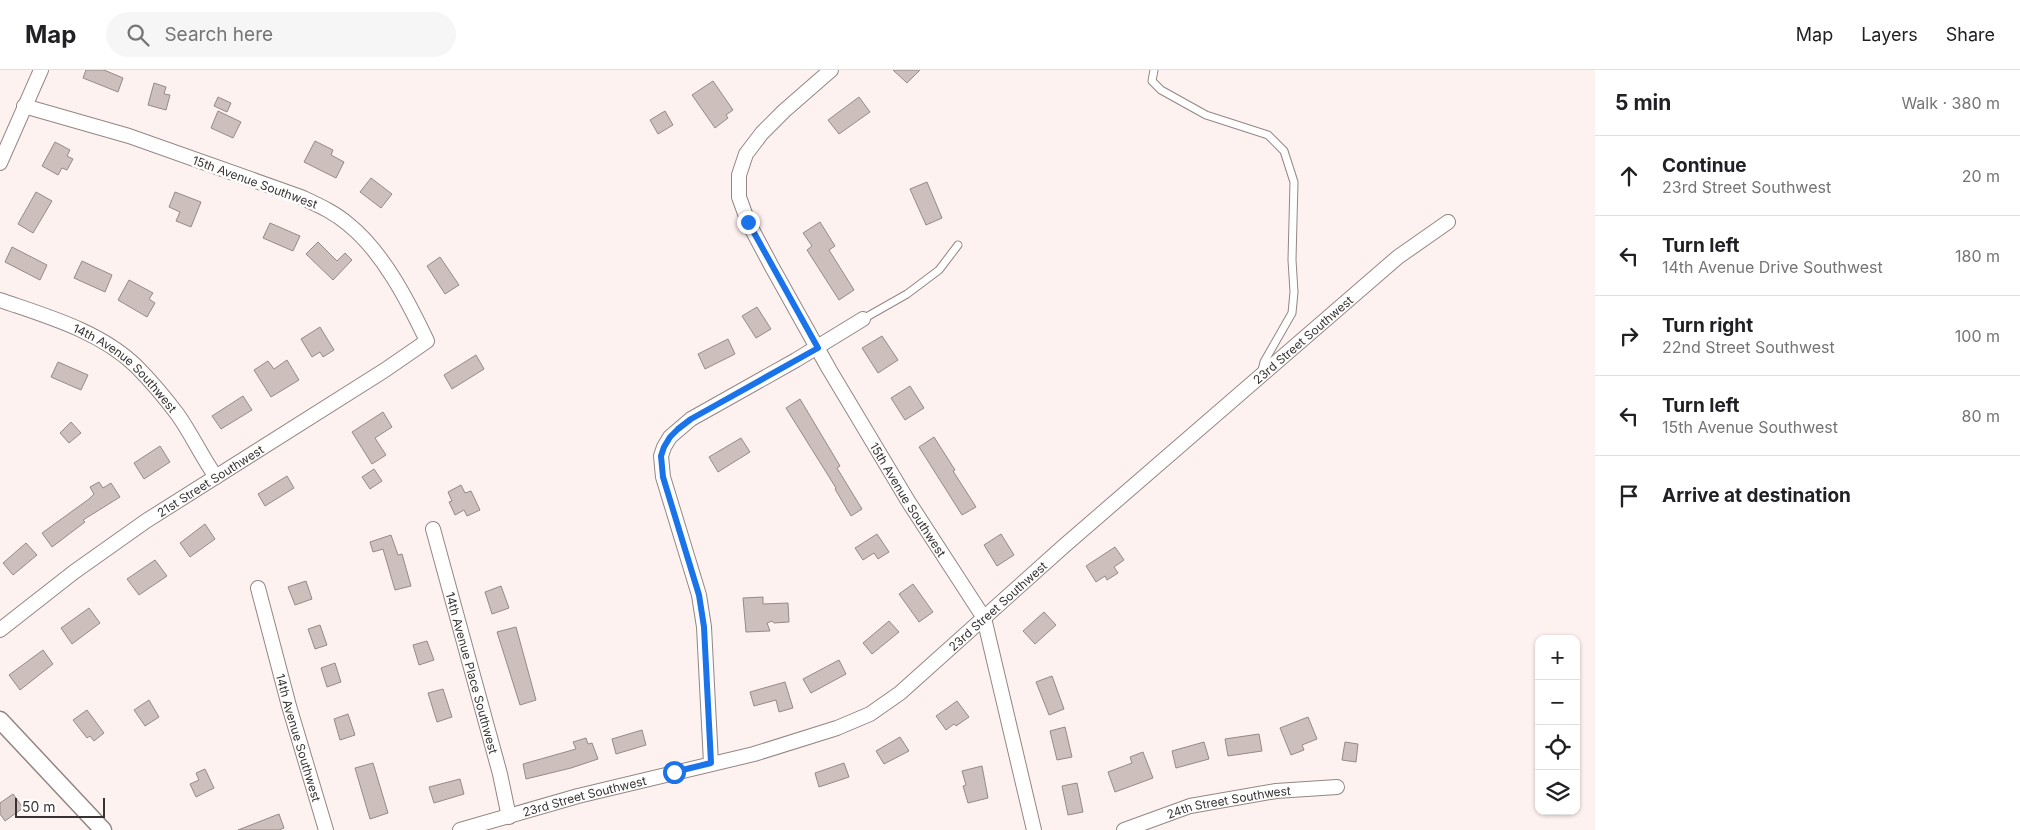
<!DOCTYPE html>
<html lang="en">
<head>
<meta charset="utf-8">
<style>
  :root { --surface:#fff; --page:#f6f6f6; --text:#202124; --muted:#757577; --line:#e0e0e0 }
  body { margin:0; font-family:Inter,sans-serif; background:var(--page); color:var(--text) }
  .controls { position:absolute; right:15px; bottom:15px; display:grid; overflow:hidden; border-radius:10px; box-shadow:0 1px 4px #0004 }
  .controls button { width:45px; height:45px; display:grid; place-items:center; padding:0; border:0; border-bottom:1px solid var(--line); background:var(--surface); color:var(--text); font:25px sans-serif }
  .scale { position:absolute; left:15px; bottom:12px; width:90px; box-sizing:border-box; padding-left:5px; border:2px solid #383332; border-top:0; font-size:14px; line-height:18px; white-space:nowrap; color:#383332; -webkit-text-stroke:4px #fff; paint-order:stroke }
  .stop { position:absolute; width:15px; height:15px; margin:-11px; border:4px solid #1a73e8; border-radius:50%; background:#fff }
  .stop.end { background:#1a73e8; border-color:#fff; box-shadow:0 1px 5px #0008 }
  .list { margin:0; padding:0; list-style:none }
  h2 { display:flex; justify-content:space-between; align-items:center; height:65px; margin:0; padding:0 20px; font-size:21px }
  h2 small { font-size:16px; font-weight:400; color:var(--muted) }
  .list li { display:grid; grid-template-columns:32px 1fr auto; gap:15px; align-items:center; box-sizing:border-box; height:80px; padding:0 20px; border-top:1px solid var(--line) }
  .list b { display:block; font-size:19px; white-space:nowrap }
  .list p { margin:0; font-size:16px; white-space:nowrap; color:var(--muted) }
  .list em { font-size:16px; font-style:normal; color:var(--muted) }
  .icon { flex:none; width:28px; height:28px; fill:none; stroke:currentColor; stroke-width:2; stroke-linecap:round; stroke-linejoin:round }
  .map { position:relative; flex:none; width:1595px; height:760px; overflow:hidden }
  header { display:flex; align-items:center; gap:30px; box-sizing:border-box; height:70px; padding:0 25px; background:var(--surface); border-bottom:1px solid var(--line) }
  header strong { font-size:24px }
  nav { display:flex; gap:28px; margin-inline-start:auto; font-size:18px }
  .search { width:350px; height:45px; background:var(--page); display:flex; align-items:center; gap:12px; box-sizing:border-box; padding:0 18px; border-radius:28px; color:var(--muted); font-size:19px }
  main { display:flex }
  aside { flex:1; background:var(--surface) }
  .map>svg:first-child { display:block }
  .building { fill:#cdbfbc; stroke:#968986 }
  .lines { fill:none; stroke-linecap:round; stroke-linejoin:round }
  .service-casing { stroke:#938683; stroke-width:9 }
  .minor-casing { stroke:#938683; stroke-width:16 }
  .tertiary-casing { stroke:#938683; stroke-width:19 }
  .service { stroke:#fff; stroke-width:7 }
  .minor { stroke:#fff; stroke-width:14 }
  .tertiary { stroke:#fff; stroke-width:16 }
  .route { stroke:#1a73e8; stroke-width:6 }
  .labels { text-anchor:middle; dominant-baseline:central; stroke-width:5; stroke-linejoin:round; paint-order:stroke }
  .street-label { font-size:12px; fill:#383332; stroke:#fff }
</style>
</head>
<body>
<header>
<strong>Map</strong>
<div class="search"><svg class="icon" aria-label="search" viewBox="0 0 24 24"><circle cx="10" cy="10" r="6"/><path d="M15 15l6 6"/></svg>Search here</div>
<nav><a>Map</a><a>Layers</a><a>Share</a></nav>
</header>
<main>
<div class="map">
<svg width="1595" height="760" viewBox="0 0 1595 760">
  <rect width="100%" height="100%" fill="#fef2f0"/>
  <!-- building -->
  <g class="building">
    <polygon points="86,0 104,0 123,8 118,22 83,8"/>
    <polygon points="893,0 920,0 907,13"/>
    <polygon points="713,11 733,40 726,45 728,48 715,58 692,25"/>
    <polygon points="154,13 166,17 164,24 170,25 166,40 148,35"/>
    <polygon points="218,27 231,33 227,42 214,36"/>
    <polygon points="859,27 870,42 839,64 828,50"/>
    <polygon points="218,41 241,52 233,68 211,58"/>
    <polygon points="665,41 673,55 658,64 650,50"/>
    <polygon points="315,71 333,80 331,85 344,92 336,108 304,92"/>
    <polygon points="55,72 70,80 67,86 73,89 67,100 62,98 58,105 42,96"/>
    <polygon points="371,108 392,124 381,138 360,122"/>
    <polygon points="927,112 942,148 926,155 910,119"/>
    <polygon points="36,122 52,131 33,163 18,154"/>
    <polygon points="175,122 201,132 191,157 176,151 180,142 169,137"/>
    <polygon points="820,152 835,176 829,180 854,220 839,230 807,180 812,176 803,163"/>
    <polygon points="270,153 300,166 293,181 263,168"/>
    <polygon points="318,172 337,191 345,183 352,190 333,210 306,184"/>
    <polygon points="12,177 47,195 40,210 5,192"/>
    <polygon points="440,187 459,215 445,224 427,196"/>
    <polygon points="82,191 112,205 105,222 74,208"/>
    <polygon points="129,210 153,223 149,229 155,233 147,247 118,230"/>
    <polygon points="757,237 771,259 756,268 742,246"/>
    <polygon points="320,257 334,280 323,287 320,282 312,287 301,269"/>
    <polygon points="882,266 898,290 878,303 862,278"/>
    <polygon points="728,269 735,284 705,299 698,284"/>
    <polygon points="476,285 484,299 452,319 444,305"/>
    <polygon points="287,290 299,310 271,327 254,300 268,291 274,299"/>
    <polygon points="58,292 88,305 81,320 51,307"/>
    <polygon points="910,316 924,338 905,350 891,328"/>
    <polygon points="243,326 252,340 221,359 212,346"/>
    <polygon points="800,329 840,396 837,398 862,439 851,446 835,419 836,418 786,338"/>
    <polygon points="383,342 392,357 375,368 386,385 372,394 352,362"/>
    <polygon points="71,352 81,363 69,373 60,363"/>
    <polygon points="934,367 955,400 953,401 976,437 962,445 919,377"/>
    <polygon points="741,368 750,382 718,402 709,387"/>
    <polygon points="160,376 170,392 144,409 134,393"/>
    <polygon points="374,399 382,411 370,419 362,407"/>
    <polygon points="287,406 294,418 265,436 258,424"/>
    <polygon points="99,412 103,418 111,413 120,427 83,450 85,452 52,477 42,463 89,429 94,424 90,417"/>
    <polygon points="461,415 465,423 471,421 480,440 467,446 464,440 455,445 449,432 452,431 448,422"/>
    <polygon points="205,454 215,469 190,487 180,473"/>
    <polygon points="877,464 889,482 878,489 874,483 863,490 855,478"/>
    <polygon points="1001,464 1014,485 997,496 984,475"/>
    <polygon points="391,465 398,485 402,484 411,516 395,520 383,479 373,482 370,472"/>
    <polygon points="26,473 37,485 13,505 3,493"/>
    <polygon points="1115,477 1124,490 1114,497 1118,503 1107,510 1105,506 1096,512 1086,496"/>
    <polygon points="155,490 167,506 139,525 127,509"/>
    <polygon points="306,511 312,529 295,535 288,517"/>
    <polygon points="913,514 933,542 919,552 899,524"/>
    <polygon points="501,516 509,538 492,544 485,522"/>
    <polygon points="763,527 763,534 788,533 789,552 774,553 772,551 767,553 770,561 746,562 743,528"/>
    <polygon points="89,538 100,553 72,574 61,558"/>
    <polygon points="1044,542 1056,555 1035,574 1023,561"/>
    <polygon points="889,551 899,562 872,584 863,573"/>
    <polygon points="320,555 327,575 315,579 308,559"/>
    <polygon points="516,557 536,630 520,635 497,562"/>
    <polygon points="427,571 434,590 419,595 413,575"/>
    <polygon points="43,580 53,594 20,620 9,605"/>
    <polygon points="839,590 846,604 811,623 803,609"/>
    <polygon points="335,593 341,612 327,617 321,598"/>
    <polygon points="1052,606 1064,639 1049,645 1036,612"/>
    <polygon points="785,612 793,638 779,642 776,630 754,636 750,622"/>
    <polygon points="443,619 452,647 437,652 428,623"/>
    <polygon points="149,630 159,647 145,656 134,640"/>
    <polygon points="957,631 969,647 956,656 954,654 946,660 936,646"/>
    <polygon points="87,640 104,663 94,671 90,666 87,668 73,650"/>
    <polygon points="348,644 355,665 340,670 334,649"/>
    <polygon points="1308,647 1317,669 1302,675 1304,680 1291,685 1280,658"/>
    <polygon points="1065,657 1072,687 1057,690 1050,661"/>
    <polygon points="642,660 646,675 616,684 612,669"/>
    <polygon points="1259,664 1262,681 1228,686 1225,669"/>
    <polygon points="900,667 909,681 884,694 876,681"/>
    <polygon points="586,668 588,674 592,673 598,689 571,698 526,709 523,694 576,679 573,672"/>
    <polygon points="1204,672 1209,689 1176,698 1172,681"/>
    <polygon points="1345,672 1358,674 1356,692 1342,690"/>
    <polygon points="1143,682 1153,708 1115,722 1108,702 1132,693 1130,687"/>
    <polygon points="373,693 388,743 370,749 355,698"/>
    <polygon points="844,693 849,707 819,717 815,703"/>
    <polygon points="982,696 988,728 968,733 963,716 966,715 962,701"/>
    <polygon points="205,699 214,718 196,727 190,714 199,710 196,703"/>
    <polygon points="460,709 464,724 434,733 429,717"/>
    <polygon points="1077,713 1083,742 1068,745 1062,716"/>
    <polygon points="13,724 23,738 5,751 0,744 0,733"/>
    <polygon points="279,744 284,758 279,760 238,760"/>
  </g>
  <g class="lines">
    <defs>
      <g id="service">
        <polyline points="1154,0 1152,11 1161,20 1206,45 1268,65 1284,81 1294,112 1292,190 1294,222 1292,243 1264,292 1261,304"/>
        <polyline points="863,249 907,224 939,200 958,175"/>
      </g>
      <g id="minor">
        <path id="s1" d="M831,0l-47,41 -22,22 -16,21 -7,21v22l9,25 24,45 57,102 79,132 76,117 50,212"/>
        <polyline points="0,93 41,0"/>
        <path id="s2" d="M0,230c46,16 100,31 136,66 15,15 30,33 42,49 14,20 24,42 38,62"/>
        <path id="s3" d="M433,459l67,245 9,43"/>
        <path id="s4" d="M258,518l31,118 37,124"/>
        <path id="s5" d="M0,560l74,-58 72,-51 239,-151 42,-29c-19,-40 -44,-89 -79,-117 -14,-12 -30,-19 -47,-27l-172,-61 -105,-30"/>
        <polyline points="711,693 704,557 699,525 663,407 661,386 664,377 670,367 691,349 796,290 863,249"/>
        <path id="s6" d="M460,760l118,-34 176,-42 83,-26 33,-14 30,-21 164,-147 334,-289 50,-35"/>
        <path id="s7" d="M1124,760l66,-24 86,-15 61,-4"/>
      </g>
      <polyline id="tertiary" points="0,650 103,760"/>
    </defs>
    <!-- service casing -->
    <use href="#service" class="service-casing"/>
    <!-- minor casing -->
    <use href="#minor" class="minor-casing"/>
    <!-- tertiary casing -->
    <use href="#tertiary" class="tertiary-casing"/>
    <!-- service -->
    <use href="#service" class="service"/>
    <!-- minor -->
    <use href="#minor" class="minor"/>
    <!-- tertiary -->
    <use href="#tertiary" class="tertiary"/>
  </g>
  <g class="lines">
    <!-- route -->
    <polyline class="route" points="674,702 711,693 704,557 699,525 663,407 661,386 664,377 670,367 678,359 691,349 818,278 748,152"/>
  </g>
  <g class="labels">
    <!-- street labels -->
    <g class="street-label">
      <text transform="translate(255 112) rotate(20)">15th Avenue Southwest</text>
      <text stroke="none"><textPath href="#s6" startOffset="999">23rd Street Southwest</textPath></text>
      <text stroke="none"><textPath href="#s2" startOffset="145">14th Avenue Southwest</textPath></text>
      <text stroke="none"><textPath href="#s5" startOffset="258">21st Street Southwest</textPath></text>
      <text stroke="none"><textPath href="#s1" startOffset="511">15th Avenue Southwest</textPath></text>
      <text stroke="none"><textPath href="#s6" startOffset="594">23rd Street Southwest</textPath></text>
      <text stroke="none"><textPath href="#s3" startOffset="149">14th Avenue Place Southwest</textPath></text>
      <text stroke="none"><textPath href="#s4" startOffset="155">14th Avenue Southwest</textPath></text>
      <text stroke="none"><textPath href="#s6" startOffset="129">23rd Street Southwest</textPath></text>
      <text stroke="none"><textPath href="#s7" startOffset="109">24th Street Southwest</textPath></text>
    </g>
  </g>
</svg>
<div class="controls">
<button>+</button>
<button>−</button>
<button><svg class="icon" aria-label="locate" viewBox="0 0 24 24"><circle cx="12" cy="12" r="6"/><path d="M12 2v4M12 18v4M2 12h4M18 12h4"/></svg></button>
<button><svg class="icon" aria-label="layers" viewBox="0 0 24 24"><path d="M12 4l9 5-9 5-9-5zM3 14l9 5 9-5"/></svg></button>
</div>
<div class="scale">50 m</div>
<div class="stop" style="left:674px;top:702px"></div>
<div class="stop end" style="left:748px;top:152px"></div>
</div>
<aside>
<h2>5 min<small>Walk · 380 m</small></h2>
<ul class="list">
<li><svg class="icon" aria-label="ahead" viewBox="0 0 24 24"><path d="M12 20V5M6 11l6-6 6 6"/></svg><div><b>Continue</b><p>23rd Street Southwest</p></div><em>20 m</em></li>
<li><svg class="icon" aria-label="left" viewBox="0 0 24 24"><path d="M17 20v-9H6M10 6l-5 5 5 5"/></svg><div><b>Turn left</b><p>14th Avenue Drive Southwest</p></div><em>180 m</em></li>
<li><svg class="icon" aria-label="right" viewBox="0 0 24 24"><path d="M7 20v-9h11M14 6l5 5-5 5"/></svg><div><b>Turn right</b><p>22nd Street Southwest</p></div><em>100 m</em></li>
<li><svg class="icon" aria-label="left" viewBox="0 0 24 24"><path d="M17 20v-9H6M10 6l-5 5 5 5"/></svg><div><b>Turn left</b><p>15th Avenue Southwest</p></div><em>80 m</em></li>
<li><svg class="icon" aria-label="arrive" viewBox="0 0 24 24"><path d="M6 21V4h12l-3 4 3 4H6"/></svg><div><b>Arrive at destination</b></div></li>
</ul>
</aside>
</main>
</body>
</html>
